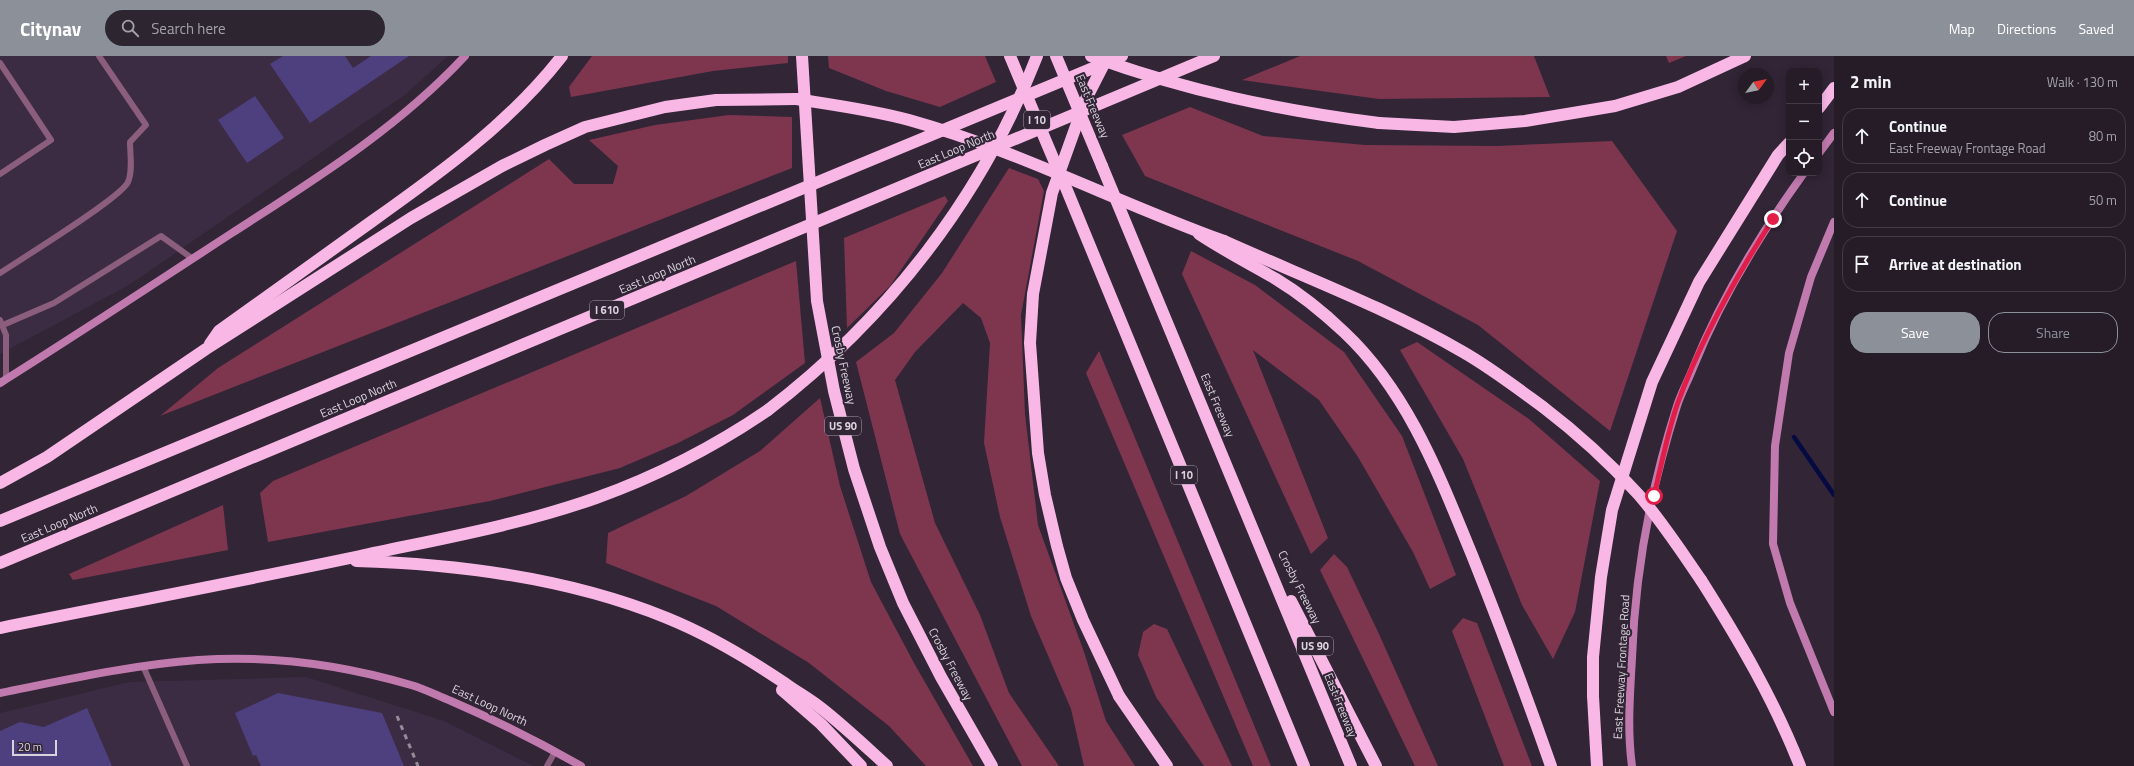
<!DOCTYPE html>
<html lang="en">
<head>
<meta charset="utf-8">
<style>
  :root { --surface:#251c28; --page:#2d2530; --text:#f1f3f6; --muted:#a3a1a8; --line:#423a45; --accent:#8c9099 }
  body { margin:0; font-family:"Titillium Web",sans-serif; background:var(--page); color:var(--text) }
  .controls { position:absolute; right:12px; top:12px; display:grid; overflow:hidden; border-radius:8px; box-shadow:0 2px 10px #0003 }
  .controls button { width:36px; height:36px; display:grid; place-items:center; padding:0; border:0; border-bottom:1px solid var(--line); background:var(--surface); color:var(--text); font:20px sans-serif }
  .compass { position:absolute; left:1738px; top:12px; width:36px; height:36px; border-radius:50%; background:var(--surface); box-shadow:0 2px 10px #0003; rotate:57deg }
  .scale { position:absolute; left:12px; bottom:10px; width:45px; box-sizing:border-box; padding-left:4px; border:2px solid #d9d2dd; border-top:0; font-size:11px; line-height:14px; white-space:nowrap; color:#d9d2dd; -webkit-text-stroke:3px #312536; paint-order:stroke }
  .stop { position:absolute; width:12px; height:12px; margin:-9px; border:3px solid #e11d48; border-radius:50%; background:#fff }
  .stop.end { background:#e11d48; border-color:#fff; box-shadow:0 1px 4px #0008 }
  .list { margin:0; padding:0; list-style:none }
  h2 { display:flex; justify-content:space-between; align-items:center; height:52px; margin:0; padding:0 16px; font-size:17px }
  h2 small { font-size:13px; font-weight:400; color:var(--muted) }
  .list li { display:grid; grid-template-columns:26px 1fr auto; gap:12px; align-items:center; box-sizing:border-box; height:56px; margin:0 8px 8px; padding:0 8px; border:1px solid var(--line); border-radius:16px }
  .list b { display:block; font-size:15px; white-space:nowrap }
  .list p { margin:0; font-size:13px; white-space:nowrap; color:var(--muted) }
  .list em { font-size:13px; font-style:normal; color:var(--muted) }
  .actions { display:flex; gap:8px; padding:12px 16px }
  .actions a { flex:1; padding:9px 0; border:1px solid var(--accent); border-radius:16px; text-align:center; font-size:14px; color:var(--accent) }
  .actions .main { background:var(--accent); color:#fff }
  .icon { flex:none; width:22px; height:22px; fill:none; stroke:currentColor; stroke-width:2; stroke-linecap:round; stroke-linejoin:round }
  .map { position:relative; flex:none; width:1834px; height:710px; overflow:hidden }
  header { display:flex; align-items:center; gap:24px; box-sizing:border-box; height:56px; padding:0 20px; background:var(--accent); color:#fff }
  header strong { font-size:19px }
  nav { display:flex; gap:22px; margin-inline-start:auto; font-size:14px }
  .search { width:280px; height:36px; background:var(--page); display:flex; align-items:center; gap:10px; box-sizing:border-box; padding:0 14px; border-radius:22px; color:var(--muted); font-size:15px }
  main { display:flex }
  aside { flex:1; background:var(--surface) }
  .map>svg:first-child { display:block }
  .built { fill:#3c2c43 }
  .forest { fill:#7e364f }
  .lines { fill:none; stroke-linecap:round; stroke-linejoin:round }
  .stream { stroke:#060a42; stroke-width:4.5 }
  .building { fill:#4e3f7e }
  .lane { stroke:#8b5e7e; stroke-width:6 }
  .secondary { stroke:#c17aae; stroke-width:8 }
  .highway { stroke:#f9b7e6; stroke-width:12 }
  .rail { stroke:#948b99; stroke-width:3; stroke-dasharray:5 5; stroke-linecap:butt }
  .highway-bridge { stroke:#f9b7e6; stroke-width:12 }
  .route { stroke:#e11d48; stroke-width:5 }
  .labels { text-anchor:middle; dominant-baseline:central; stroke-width:4; stroke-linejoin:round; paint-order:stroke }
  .shield { fill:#312536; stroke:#a79eab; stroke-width:1 }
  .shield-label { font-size:11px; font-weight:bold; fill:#d9d2dd }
  .street-label { font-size:12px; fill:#d9d2dd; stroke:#312536 }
</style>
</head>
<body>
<header>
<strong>Citynav</strong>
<div class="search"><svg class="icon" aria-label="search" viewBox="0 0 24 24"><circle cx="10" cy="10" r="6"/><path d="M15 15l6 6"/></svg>Search here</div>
<nav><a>Map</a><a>Directions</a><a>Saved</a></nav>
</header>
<main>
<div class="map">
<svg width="1834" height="710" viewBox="0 0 1834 710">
  <rect width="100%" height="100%" fill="#312536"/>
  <!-- built -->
  <g class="built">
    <polygon points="0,0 448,0 406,38 129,229 0,298"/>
    <polygon points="306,621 444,665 533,710 0,710 0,657 130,626"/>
  </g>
  <!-- forest -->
  <g class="forest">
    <polygon points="592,0 788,0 788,7 713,15 571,41 569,31"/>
    <polygon points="828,0 985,0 996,26 940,51 886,35 829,12"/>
    <polygon points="1300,0 1534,0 1550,41 1379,43 1242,24"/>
    <polygon points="1666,0 1686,0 1669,7"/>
    <polygon points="1190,51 1263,80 1365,89 1497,90 1612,85 1677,175 1610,375 1478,269 1358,205 1145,120 1122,79"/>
    <polygon points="729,59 792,61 792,112 160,360 218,312 549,103 574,128 613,128 618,110 589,84 655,69"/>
    <polygon points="1009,112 1038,123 1044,135 1021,259 1025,358 1038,469 1084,596 1106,665 1135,710 1084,710 1071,653 1031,560 1000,461 984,387 990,287 981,262 963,247 915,296 895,324 935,467 980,559 1009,637 1059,710 1022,710 900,478 856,306 894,277 942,217"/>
    <polygon points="945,140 948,145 890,230 847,272 844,182"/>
    <polygon points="1191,195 1255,229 1344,296 1402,380 1456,519 1430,533 1413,496 1358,401 1319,344 1253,294 1328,482 1311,498 1182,218"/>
    <polygon points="796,205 805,307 733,359 678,387 620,412 490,445 268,486 260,437 273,425"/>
    <polygon points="1417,286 1529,363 1600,425 1575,556 1553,603 1522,549 1463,403 1400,294"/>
    <polygon points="1099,295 1271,710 1253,710 1086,317"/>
    <polygon points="820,342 840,430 871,526 914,607 973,710 926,710 889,670 809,607 716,550 606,507 608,477 686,440 760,395"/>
    <polygon points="223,449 228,494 73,524 69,518"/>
    <polygon points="1334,498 1347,511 1379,578 1438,710 1415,710 1320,514"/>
    <polygon points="1463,562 1477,567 1532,710 1504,710 1452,575"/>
    <polygon points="1154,568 1167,573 1232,710 1204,710 1156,641 1138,599 1143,576"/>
  </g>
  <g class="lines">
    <!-- stream -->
    <polyline class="stream" points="1794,381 1834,439"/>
  </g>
  <!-- building -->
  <g class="building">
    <polygon points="283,0 345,0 353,12 371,0 409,0 310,67 270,8"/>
    <polygon points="255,40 284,82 247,107 218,64"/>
    <polygon points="278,637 382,657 404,710 261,710 256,699 253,700 235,657"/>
    <polygon points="87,652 112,710 0,710 0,675 20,666 44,671"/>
  </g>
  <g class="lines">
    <!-- lane -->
    <g class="lane">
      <polyline points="0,7 51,84 0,118"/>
      <path d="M0,217c21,-14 121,-75 128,-91 5,-11 2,-28 2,-40l16,-17 -47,-69"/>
      <polyline points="0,264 6,279 6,323"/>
      <polyline points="3,269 54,247 161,180 193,203"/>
      <polyline points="143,610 187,710"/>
      <polyline points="547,710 555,696"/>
    </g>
    <!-- secondary -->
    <g class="secondary">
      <polyline points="1819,97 1834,77"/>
      <polyline points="1834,166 1811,221 1789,297 1775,390 1773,488 1790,547 1834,656"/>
      <path d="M0,327c78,-49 155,-100 232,-150 82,-53 166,-105 233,-177"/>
      <path d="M0,637c65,-13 131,-28 198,-33 71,-5 145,5 213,25 14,4 27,11 40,16 44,19 88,41 130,65"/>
      <path d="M1632,710c-5,-36 -2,-72 0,-108 3,-85 19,-171 45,-252 4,-13 11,-25 16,-38 28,-70 67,-134 111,-195"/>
    </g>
    <!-- highway -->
    <g class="highway">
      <polyline points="1819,52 1834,32"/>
      <polyline points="1379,67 1454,71 1525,65 1615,50 1678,31 1745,0"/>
      <polyline points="1102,110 1351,710"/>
      <polyline points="1064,127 1304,710"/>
      <path d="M1199,178c24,16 51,30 77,45 23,14 48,34 68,53 64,60 95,143 128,223 28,70 54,140 79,211"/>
      <path d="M1224,185c80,36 163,67 239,111 28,16 54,36 80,55"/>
      <path d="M210,288l9,-13c51,-37 102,-73 152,-109 69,-49 139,-99 191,-166"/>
      <polyline points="0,427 47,401 206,293 411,162 502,110 545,89 585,71 665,51 716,44 796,43"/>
      <polyline points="0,465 1122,0"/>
      <path d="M356,505c105,3 213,17 311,57 42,17 82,41 119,66 11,8 24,15 35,24 23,18 44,38 66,58"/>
      <polyline points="0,507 1214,0"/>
      <path d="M1701,524c38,60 73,120 99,186"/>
      <polyline points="1291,545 1376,710"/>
      <path d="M0,572c120,-24 241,-47 360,-72 79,-17 160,-31 236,-58 61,-22 118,-51 172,-88"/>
      <polyline points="782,634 821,668 861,710"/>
      <polyline points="1119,640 1167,710"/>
      <polyline points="1597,710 1593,640 1593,601 1601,521 1612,454 1652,326 1699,226 1778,99 1789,87"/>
    </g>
    <!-- rail -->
    <polyline class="rail" points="397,660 418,710"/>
    <!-- highway-bridge -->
    <g class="highway-bridge">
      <polyline points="802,0 817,245 834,335 854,413 880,491 903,547 941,621 992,710"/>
      <polyline points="1010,0 1061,121"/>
      <polyline points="1056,0 1102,110"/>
      <path d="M1091,0c96,35 187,54 288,67"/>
      <polyline points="1108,0 1085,45 1052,137 1033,238 1030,287 1038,397 1045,439 1057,490 1066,522 1083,564 1119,640"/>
      <path d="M796,43c38,6 76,11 113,21 108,30 209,83 315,121"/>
      <path d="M1543,351c34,26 66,55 95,87 23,26 43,57 63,86"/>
      <path d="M768,354c120,-92 214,-213 269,-354"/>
    </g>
  </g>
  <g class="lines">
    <!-- route -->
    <path class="route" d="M1654,440c7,-30 13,-61 23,-91 24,-66 58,-127 96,-186"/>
  </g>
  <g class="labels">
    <!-- shield labels -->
    <g class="shield">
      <rect x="1024" y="55" width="26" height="18" rx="3"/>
      <rect x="590" y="245" width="34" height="18" rx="3"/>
      <rect x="825" y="361" width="36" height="18" rx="3"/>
      <rect x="1171" y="410" width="26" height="18" rx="3"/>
      <rect x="1297" y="581" width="36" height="18" rx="3"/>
    </g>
    <g class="shield-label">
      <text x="1037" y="64">I 10</text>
      <text x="607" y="254">I 610</text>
      <text x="843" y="370">US 90</text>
      <text x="1184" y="419">I 10</text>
      <text x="1315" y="590">US 90</text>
    </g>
    <!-- street labels -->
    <g class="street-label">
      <text transform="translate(1093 50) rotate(67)">East Freeway</text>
      <text transform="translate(956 93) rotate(-23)">East Loop North</text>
      <text transform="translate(657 218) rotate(-23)">East Loop North</text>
      <text transform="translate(844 309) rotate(78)">Crosby Freeway</text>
      <text transform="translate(358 342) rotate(-23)">East Loop North</text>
      <text transform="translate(1218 349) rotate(67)">East Freeway</text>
      <text transform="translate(59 467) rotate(-23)">East Loop North</text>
      <text transform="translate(1300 531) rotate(63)">Crosby Freeway</text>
      <text transform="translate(951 608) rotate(62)">Crosby Freeway</text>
      <text transform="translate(1621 611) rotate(-87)">East Freeway Frontage Road</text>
      <text transform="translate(490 649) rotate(25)">East Loop North</text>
      <text transform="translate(1341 649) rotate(68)">East Freeway</text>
    </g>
  </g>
</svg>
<div class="controls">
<button>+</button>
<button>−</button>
<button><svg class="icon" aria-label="locate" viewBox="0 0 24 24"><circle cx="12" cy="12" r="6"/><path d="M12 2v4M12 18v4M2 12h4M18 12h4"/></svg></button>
</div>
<svg class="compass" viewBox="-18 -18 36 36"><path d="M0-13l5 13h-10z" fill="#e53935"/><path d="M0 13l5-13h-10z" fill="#a3a1a8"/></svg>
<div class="scale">20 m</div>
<div class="stop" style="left:1654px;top:440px"></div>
<div class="stop end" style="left:1773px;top:163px"></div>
</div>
<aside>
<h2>2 min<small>Walk · 130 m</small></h2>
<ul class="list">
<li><svg class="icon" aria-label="ahead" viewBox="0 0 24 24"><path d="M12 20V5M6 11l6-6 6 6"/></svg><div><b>Continue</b><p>East Freeway Frontage Road</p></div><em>80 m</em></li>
<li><svg class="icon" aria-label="ahead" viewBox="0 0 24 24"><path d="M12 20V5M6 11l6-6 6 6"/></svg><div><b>Continue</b></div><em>50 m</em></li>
<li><svg class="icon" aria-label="arrive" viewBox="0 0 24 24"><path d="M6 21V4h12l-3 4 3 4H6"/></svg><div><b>Arrive at destination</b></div></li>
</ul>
<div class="actions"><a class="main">Save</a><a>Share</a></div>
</aside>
</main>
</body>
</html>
